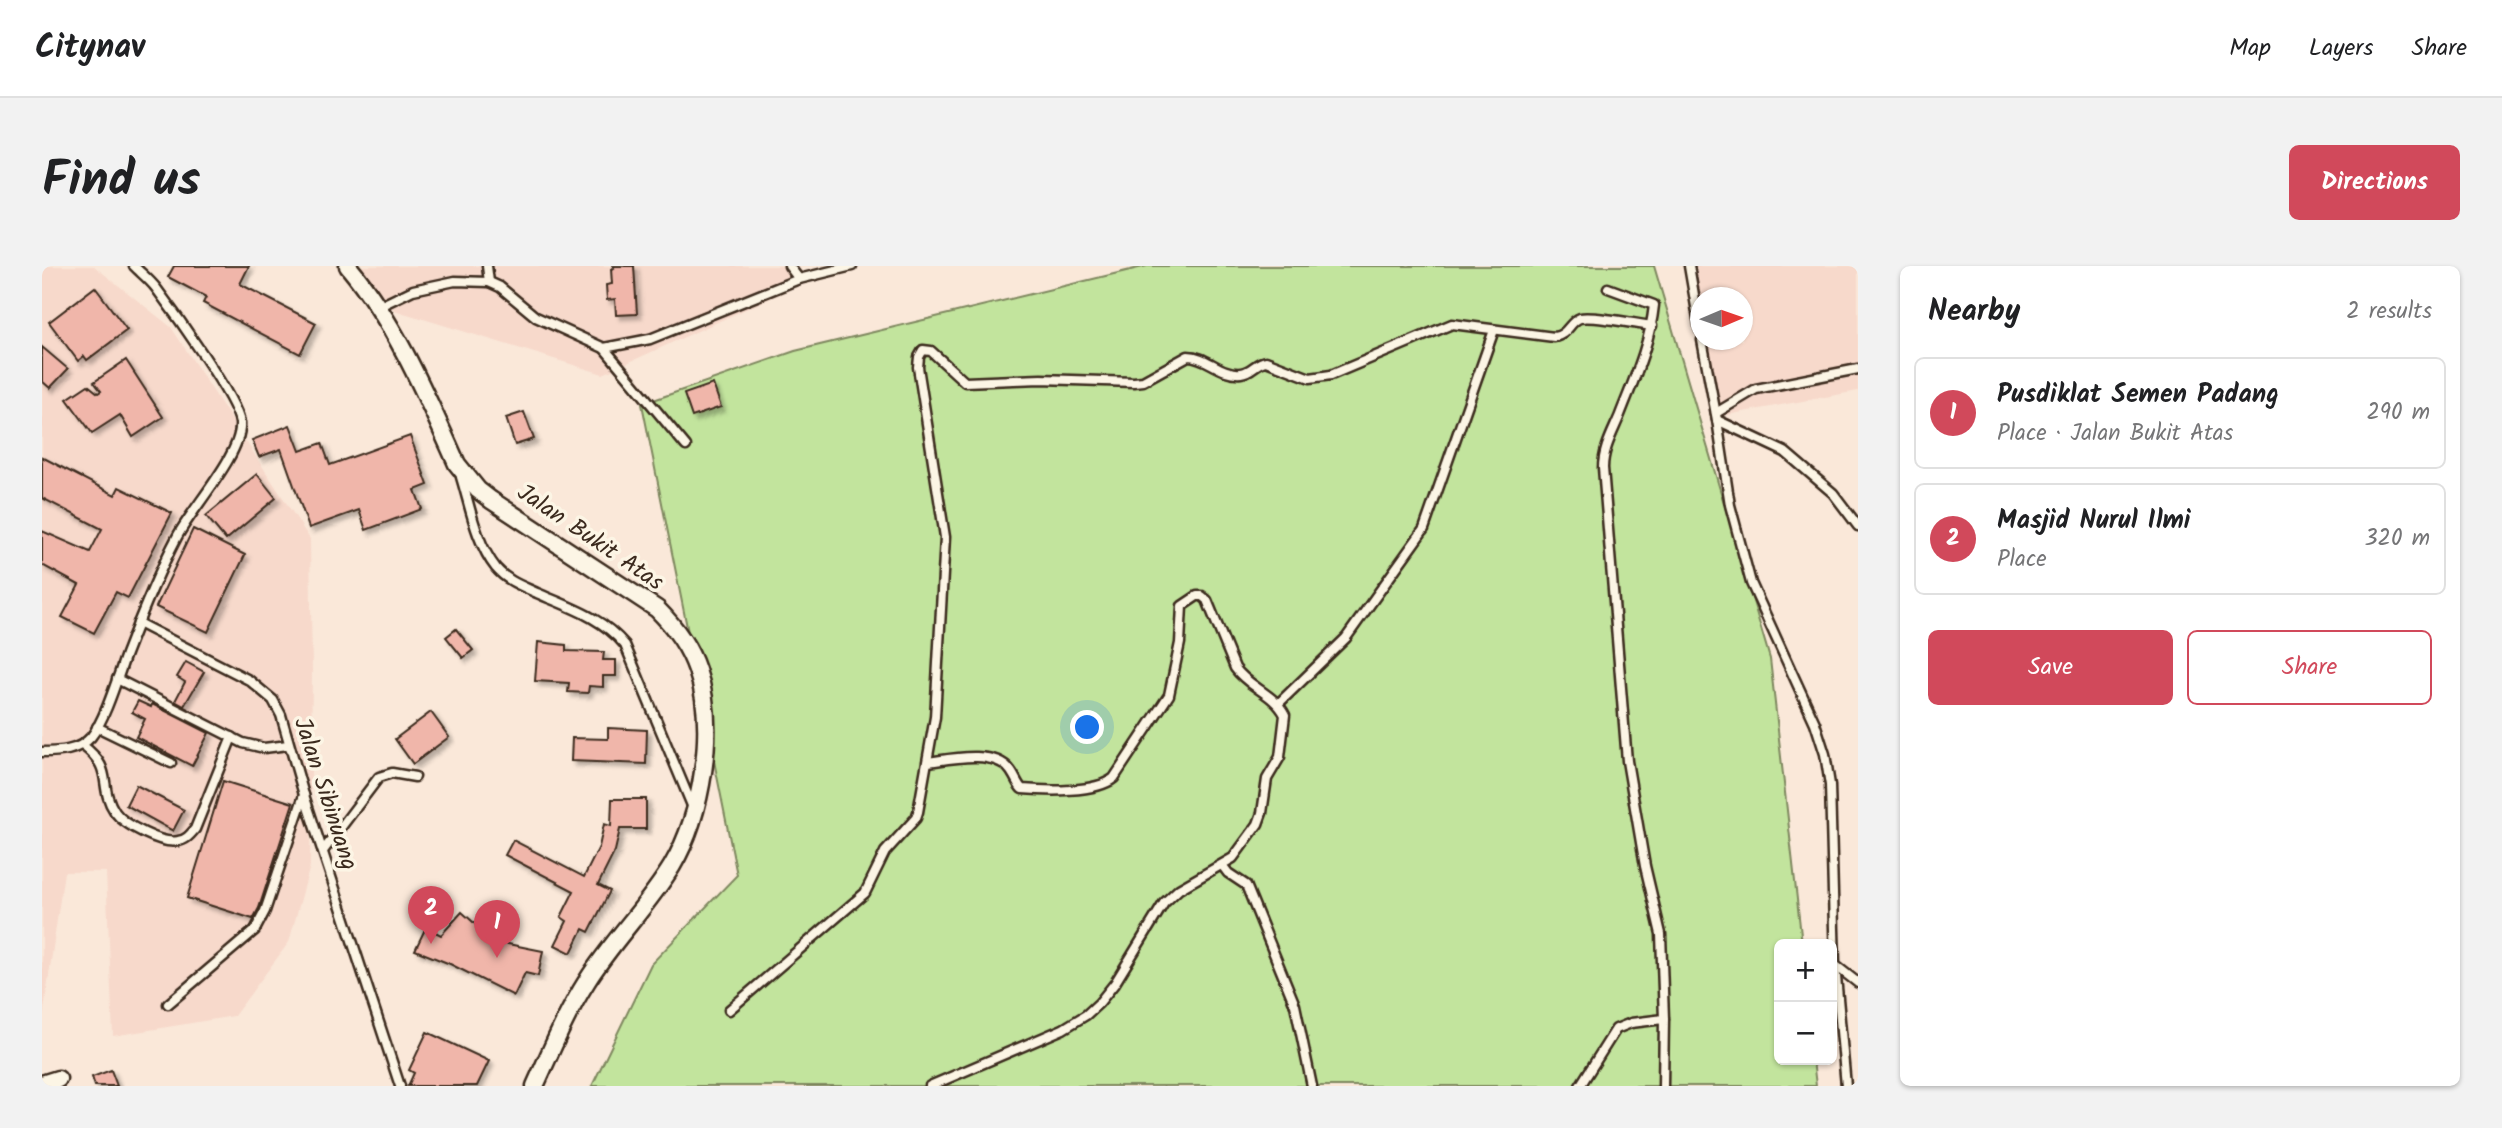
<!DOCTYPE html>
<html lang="en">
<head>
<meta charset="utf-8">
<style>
  :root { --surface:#fff; --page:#f2f2f2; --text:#202124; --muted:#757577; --line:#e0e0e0; --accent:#d1495b }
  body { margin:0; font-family:Kalam,sans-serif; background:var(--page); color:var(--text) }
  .controls { position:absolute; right:21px; bottom:21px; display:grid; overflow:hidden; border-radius:10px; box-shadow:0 2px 5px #0004 }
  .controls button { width:63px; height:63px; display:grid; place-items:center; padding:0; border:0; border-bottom:2px solid var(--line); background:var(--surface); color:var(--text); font:35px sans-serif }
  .compass { position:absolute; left:1648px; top:21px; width:63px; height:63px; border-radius:50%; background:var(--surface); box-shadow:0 2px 5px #0004; rotate:88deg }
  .you { position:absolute; left:1046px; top:462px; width:24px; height:24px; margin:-18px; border:5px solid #fff; border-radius:50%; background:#1a73e8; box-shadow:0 0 0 10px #1a73e833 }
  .badge { display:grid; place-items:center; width:46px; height:46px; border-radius:50%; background:var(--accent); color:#fff; font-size:23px; font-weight:700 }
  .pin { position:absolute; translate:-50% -58px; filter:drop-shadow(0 2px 4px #0008) }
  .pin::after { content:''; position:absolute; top:37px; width:24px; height:21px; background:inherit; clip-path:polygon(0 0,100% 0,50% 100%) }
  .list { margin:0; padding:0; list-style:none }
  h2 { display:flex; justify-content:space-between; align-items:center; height:91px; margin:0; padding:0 28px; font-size:30px }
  h2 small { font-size:23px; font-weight:400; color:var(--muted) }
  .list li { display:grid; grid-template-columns:46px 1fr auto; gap:21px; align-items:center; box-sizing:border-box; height:112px; margin:0 14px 14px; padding:0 14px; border:2px solid var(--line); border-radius:10px }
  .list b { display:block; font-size:26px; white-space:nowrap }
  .list p { margin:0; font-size:23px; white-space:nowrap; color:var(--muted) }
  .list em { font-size:23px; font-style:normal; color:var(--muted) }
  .actions { display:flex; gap:14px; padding:21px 28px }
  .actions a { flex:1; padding:16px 0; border:2px solid var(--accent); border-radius:10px; text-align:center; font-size:24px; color:var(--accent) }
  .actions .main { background:var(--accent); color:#fff }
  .map { position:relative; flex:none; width:1816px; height:820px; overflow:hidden; border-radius:10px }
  header { display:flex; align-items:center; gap:42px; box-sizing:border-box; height:98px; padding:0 35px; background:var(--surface); border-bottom:2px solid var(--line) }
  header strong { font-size:33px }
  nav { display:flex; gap:38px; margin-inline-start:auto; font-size:24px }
  .intro { display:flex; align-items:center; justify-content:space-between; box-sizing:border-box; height:168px; padding:0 42px }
  h1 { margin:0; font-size:49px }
  .button { padding:18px 32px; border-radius:10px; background:var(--accent); color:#fff; font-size:24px; font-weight:700 }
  main { display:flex; gap:42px; padding:0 42px }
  aside { flex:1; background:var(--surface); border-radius:10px; box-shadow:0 2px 5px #0004 }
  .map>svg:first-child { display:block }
  .built { fill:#f7d9cb }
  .green { fill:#c2e49d; stroke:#7e875e; stroke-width:2 }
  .building { fill:#f0b6aa; stroke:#3b2a1e; stroke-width:2; filter:url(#shadow) }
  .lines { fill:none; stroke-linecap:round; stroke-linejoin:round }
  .service-casing { stroke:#3b2a1e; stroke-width:13 }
  .minor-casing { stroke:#3b2a1e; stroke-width:21 }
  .service { stroke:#fcf5e5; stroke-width:8 }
  .minor { stroke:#fcf5e5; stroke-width:16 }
  .labels { text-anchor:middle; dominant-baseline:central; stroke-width:7; stroke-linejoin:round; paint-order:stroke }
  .street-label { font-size:24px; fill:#3b2a1e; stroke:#fcf5e5 }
</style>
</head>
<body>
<header>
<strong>Citynav</strong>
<nav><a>Map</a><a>Layers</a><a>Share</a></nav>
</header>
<div class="intro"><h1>Find us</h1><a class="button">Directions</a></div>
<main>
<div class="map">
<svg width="1816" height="820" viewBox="0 0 1816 820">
  <defs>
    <filter id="shadow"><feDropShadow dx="4" dy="4" stdDeviation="2" flood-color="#0004"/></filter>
  </defs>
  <rect width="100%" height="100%" fill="#fae8d9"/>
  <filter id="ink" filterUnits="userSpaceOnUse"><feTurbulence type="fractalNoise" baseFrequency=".0143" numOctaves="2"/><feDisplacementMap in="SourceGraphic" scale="14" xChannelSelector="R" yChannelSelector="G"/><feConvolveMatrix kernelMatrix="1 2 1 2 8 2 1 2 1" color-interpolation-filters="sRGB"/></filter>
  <g filter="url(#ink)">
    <!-- built -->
    <g class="built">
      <polygon points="0,0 52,0 129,61 268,273 270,405 268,600 247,676 192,750 71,770 64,606 22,606 0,757"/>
      <polygon points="314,0 756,0 766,15 561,108 352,44"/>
      <polygon points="1652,0 1816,0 1816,125 1674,151 1663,74 1700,74 1700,32 1658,32 1658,43"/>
    </g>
    <!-- green -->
    <polygon class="green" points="1105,0 1612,0 1728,393 1760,678 1737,678 1737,794 1771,794 1774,820 550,820 609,698 695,609 600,138 753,85"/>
    <!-- building -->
    <g class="building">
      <polygon points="132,0 207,0 198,18 274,57 258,88 161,37 164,31 126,11"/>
      <polygon points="571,0 592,0 595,48 574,49 573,33 565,34 564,19 570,18 569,3 572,2"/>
      <polygon points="53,21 85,64 45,94 42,90 36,95 7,56"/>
      <polygon points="0,81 26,103 8,122 0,115"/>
      <polygon points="84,94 121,151 91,171 78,149 50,167 25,133 46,119 56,127 59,125 52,116"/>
      <polygon points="671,118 679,141 650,151 642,128"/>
      <polygon points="482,146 492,173 473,179 464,152"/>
      <polygon points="248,159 258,185 280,177 288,199 368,170 386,219 373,224 380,243 324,264 317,244 267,262 239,183 217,191 210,174"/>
      <polygon points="0,191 73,229 77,221 130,247 86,332 74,326 52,367 20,351 37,319 0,299 0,265 48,286 60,263 0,232"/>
      <polygon points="215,208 234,232 184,274 164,250"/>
      <polygon points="151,263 203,289 166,366 114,341"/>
      <polygon points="414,363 431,384 421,392 404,371"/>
      <polygon points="496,376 524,379 524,385 562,386 561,394 574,394 574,410 561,410 561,421 547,420 546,427 526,426 527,417 493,415"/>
      <polygon points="144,396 162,406 142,440 133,435 143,416 135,411"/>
      <polygon points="96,435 109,441 110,438 167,467 150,500 94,471 103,453 90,446"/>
      <polygon points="389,446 407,471 371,498 353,473"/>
      <polygon points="566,462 605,464 604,498 529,495 530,472 566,473"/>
      <polygon points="181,515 251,537 217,642 211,653 145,632"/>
      <polygon points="94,519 142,544 131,565 84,539"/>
      <polygon points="570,533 604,533 604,563 578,563 573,585 556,619 568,625 547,666 541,663 529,687 513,679 525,655 519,651 532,625 463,589 471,574 542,611 557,581 562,558 569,560"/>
      <polygon points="420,646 441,665 466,678 501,685 496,710 483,707 472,730 408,698 373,684 384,661 399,669"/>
      <polygon points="385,766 447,795 435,820 366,820 372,807 367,804"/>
      <polygon points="69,804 75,820 53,820 50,811"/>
    </g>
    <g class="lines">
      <defs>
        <g id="service">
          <polyline points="445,0 447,16"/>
          <polyline points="747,0 757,13"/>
          <polyline points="1647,0 1658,64"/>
          <path d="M1566,22l46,17c-4,39 -20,74 -34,110 -7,17 -17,34 -17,53l24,293 18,105 16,68 3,85 -1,67"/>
          <polyline points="336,41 371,24 413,15 447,16 458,21 494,51 562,82 608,73 757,13 810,0"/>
          <polyline points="1660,74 1675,154 1688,239 1709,317 1773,457 1783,488 1788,519 1793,699 1816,717"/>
          <polyline points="562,82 644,180"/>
          <polyline points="1674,147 1714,123 1816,103"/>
          <polyline points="1675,154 1743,186 1791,227 1816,260"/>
          <path d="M419,211c9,29 15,66 35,91 11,13 26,18 41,25 32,14 65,24 88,52l68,163"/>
          <polyline points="96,357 207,414 231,434 239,449 262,529 358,820"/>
          <polyline points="75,413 201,477 222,482 246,479"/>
          <polyline points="1236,438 1304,372 1382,263 1452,64"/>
          <polyline points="55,461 129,497"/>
          <path d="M40,479c34,25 15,40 33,67 9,13 48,33 63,29 8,-1 12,-6 17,-12l37,-92"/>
          <path d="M0,486c17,0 37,-1 49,-15 14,-17 27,-61 35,-83 15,-39 31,-79 51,-117 15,-29 66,-84 63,-114 -3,-24 -66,-111 -84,-135 -6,-8 -15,-15 -22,-22"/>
          <path d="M886,496c22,-3 66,-13 82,8 5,6 7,14 12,19 24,2 74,4 92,-11l55,-83 11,-52 2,-37 15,-10h5l5,4 28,68c13,19 40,26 50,47l-5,42 -13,22 -5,34 -4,11 -25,34 -54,31 -15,14 -49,80 -16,20 -13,12 -23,14 -133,57"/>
          <polyline points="281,585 337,511 350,507 373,511"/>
          <polyline points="1180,599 1186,607 1204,619 1253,739 1270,820"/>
          <polyline points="1793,699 1804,820"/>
          <polyline points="126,738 213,664 223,645 262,529"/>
          <path d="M687,744l136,-117 20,-41 31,-34 2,-6 17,-95 10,-180 -27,-170 1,-10 4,-7 8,1 34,31 76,-3 93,3 9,-1 45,-25c19,0 32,19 53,17 11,-1 15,-11 25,-12l44,17 21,-3 121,-51 102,13c14,-2 15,-15 26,-19 14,-3 56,6 72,8"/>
          <polyline points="1538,820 1574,763 1589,757 1622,753"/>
        </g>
        <g id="minor">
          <path d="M306,0c48,58 78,129 109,198l21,26 13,10 166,109c17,17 32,37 40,61 20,57 5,145 -25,196 -25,41 -60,75 -85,115 -21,33 -36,70 -52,105"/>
          <polyline points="0,818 16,813"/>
        </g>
      </defs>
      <!-- service casing -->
      <use href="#service" class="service-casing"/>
      <!-- minor casing -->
      <use href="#minor" class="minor-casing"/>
      <!-- service -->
      <use href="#service" class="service"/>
      <!-- minor -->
      <use href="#minor" class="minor"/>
    </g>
  </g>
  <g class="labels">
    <!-- street labels -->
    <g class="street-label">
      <text transform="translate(548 272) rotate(34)">Jalan Bukit Atas</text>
      <text transform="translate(283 528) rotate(72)">Jalan Sibinuang</text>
    </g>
  </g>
</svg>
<div class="controls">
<button>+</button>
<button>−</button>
</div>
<svg class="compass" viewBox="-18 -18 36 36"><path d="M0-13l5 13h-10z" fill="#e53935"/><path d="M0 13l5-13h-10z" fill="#757577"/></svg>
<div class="you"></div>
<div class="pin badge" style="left:455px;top:692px">1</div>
<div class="pin badge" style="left:389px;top:678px">2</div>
</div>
<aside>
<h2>Nearby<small>2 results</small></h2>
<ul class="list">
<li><span class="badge">1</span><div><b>Pusdiklat Semen Padang</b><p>Place · Jalan Bukit Atas</p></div><em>290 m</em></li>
<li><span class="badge">2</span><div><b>Masjid Nurul Ilmi</b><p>Place</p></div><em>320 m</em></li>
</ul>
<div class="actions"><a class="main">Save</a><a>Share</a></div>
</aside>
</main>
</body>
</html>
